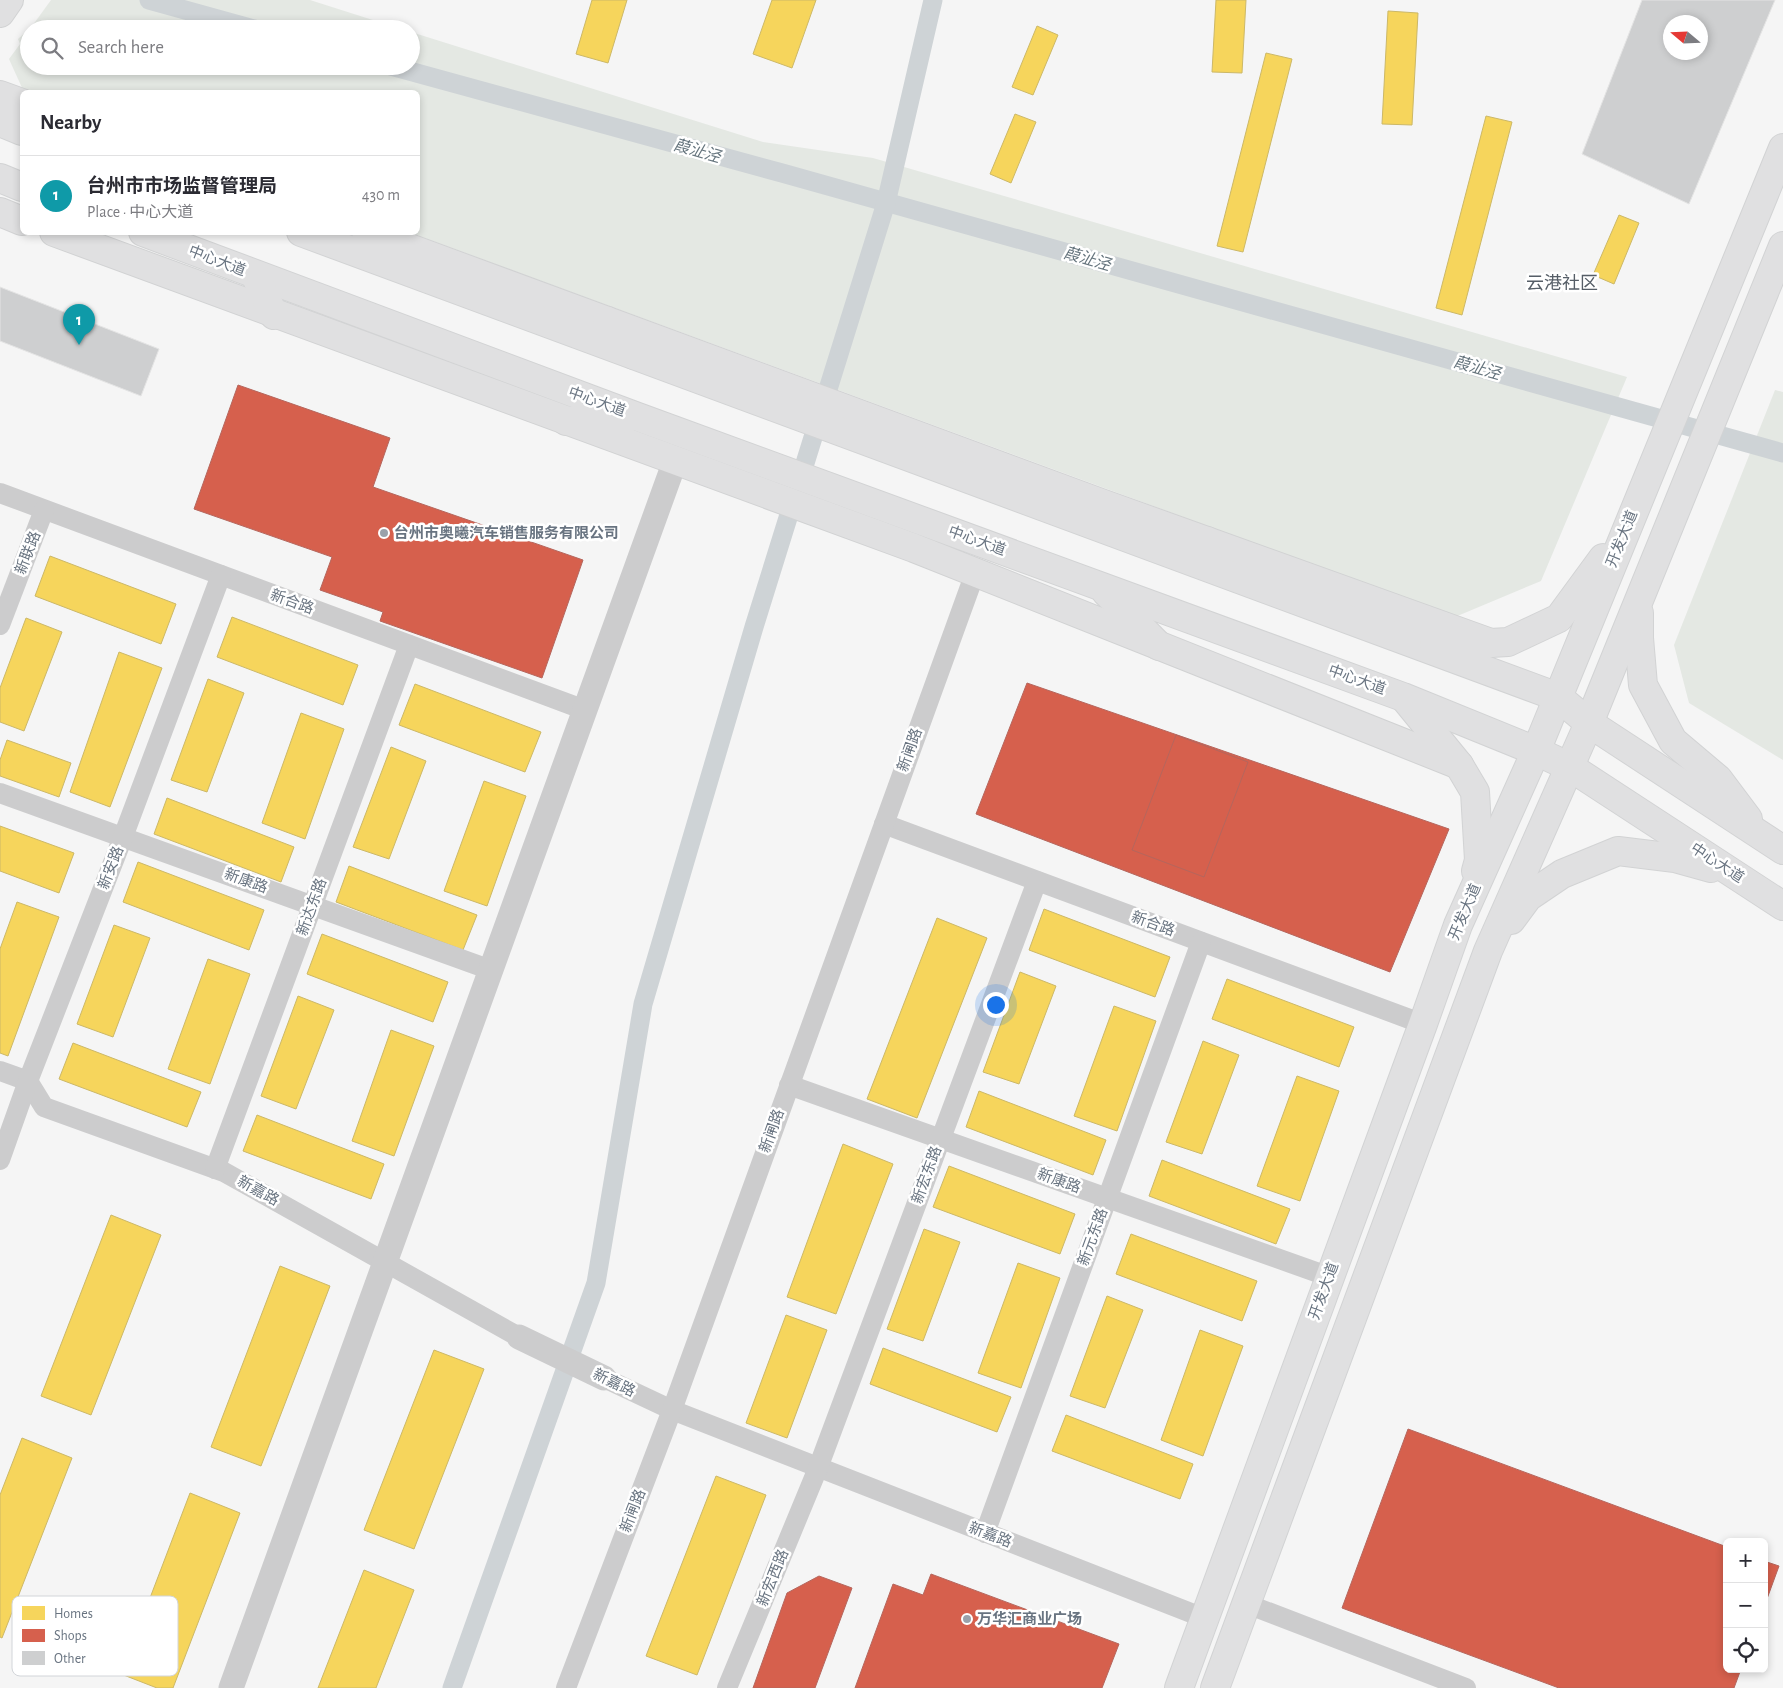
<!DOCTYPE html>
<html lang="en">
<head>
<meta charset="utf-8">
<style>
  :root { --surface:#fff; --page:#f2f2f3; --text:#2b2b33; --muted:#7c7c81; --line:#e1e1e2; --accent:#5d6069 }
  body { margin:0; font-family:"Alegreya Sans","Noto Sans SC",sans-serif; background:var(--page); color:var(--text) }
  .controls { position:absolute; right:15px; bottom:15px; display:grid; overflow:hidden; border-radius:8px; box-shadow:0 2px 8px #0003 }
  .controls button { width:45px; height:45px; display:grid; place-items:center; padding:0; border:0; border-bottom:1px solid var(--line); background:var(--surface); color:var(--text); font:25px sans-serif }
  .compass { position:absolute; left:1663px; top:15px; width:45px; height:45px; border-radius:50%; background:var(--surface); box-shadow:0 2px 8px #0003; rotate:289deg }
  .you { position:absolute; left:995px; top:1004px; width:18px; height:18px; margin:-12px; border:4px solid #fff; border-radius:50%; background:#1a73e8; box-shadow:0 0 0 8px #1a73e833 }
  .badge { display:grid; place-items:center; width:32px; height:32px; border-radius:50%; background:var(--accent); color:#fff; font-size:16px; font-weight:700 }
  .pin { position:absolute; translate:-50% -41px; filter:drop-shadow(0 1px 2px #0008) }
  .pin::after { content:''; position:absolute; top:26px; width:18px; height:15px; background:inherit; clip-path:polygon(0 0,100% 0,50% 100%) }
  .list { margin:0; padding:0; list-style:none }
  h2 { display:flex; justify-content:space-between; align-items:center; height:65px; margin:0; padding:0 20px; font-size:21px }
  h2 small { font-size:16px; font-weight:400; color:var(--muted) }
  .list li { display:grid; grid-template-columns:32px 1fr auto; gap:15px; align-items:center; box-sizing:border-box; height:80px; padding:0 20px; border-top:1px solid var(--line) }
  .list b { display:block; font-size:19px; white-space:nowrap }
  .list p { margin:0; font-size:16px; white-space:nowrap; color:var(--muted) }
  .list em { font-size:16px; font-style:normal; color:var(--muted) }
  .icon { flex:none; width:28px; height:28px; fill:none; stroke:currentColor; stroke-width:2; stroke-linecap:round; stroke-linejoin:round }
  .map { position:relative; flex:none; width:1783px; height:1688px; overflow:hidden }
  .search { position:absolute; background:var(--surface); box-shadow:0 2px 8px #0003; left:20px; top:20px; width:400px; height:55px; display:flex; align-items:center; gap:12px; box-sizing:border-box; padding:0 18px; border-radius:28px; color:var(--muted); font-size:19px }
  .panel { position:absolute; background:var(--surface); box-shadow:0 2px 8px #0003; left:20px; top:90px; width:400px; height:145px; border-radius:8px }
  .map>svg:first-child { display:block }
  .green { fill:#e4e8e3 }
  .homes { fill:#f6d55c; stroke:#ccb867 }
  .shops { fill:#d6604d; stroke:#b5665d }
  .lines { fill:none; stroke-linecap:round; stroke-linejoin:round }
  .canal { stroke:#ced3d6; stroke-width:19 }
  .building { fill:#cecfd0; stroke:#e4e4e4; fill-rule:evenodd }
  .secondary-casing { stroke:#d1d2d3; stroke-width:30 }
  .primary-casing { stroke:#d2d3d4; stroke-width:30 }
  .minor { stroke:#cccccd; stroke-width:20 }
  .tertiary { stroke:#cccccd; stroke-width:25 }
  .secondary { stroke:#e0e0e1; stroke-width:28 }
  .primary { stroke:#e0e0e1; stroke-width:28 }
  .poi-dot { fill:#9aa1aa; stroke:#fff; stroke-width:2 }
  .labels { text-anchor:middle; dominant-baseline:central; stroke-width:5; stroke-linejoin:round; paint-order:stroke }
  .street-label { font-size:15px; fill:#697481; stroke:#fff }
  .poi-label { font-size:15px; font-weight:bold; fill:#697481; stroke:#fff; text-anchor:start }
  .water-label { font-size:16px; font-style:italic; fill:#65747d; stroke:#fff }
  .quarter-label { font-size:18px; fill:#565e67; stroke:#fff }
  .key { fill:#fff; stroke:#d2d5d9; stroke-width:1 }
  .key-label { font-size:14px; fill:#697481 }
</style>
</head>
<body>
<div class="map">
<svg width="1783" height="1688" viewBox="0 0 1783 1688">
  <rect width="100%" height="100%" fill="#f5f5f5"/>
  <!-- green -->
  <g class="green">
    <polygon points="51,0 310,0 401,29 30,29"/>
    <polygon points="29,29 29,66 411,66 411,32 763,142 873,158 1627,377 1541,581 1455,617 411,233 418,232 418,92 30,92 23,90 9,59 20,44 18,39"/>
    <polygon points="1775,390 1783,392 1783,760 1689,703 1674,645"/>
  </g>
  <!-- homes -->
  <g class="homes">
    <polygon points="592,0 627,0 608,63 576,54"/>
    <polygon points="772,0 816,0 792,68 753,54"/>
    <polygon points="1216,0 1246,0 1242,73 1212,72"/>
    <polygon points="1388,11 1418,13 1412,125 1382,124"/>
    <polygon points="1037,26 1058,35 1033,95 1012,87"/>
    <polygon points="1266,53 1292,59 1243,252 1217,246"/>
    <polygon points="1015,114 1036,122 1011,183 990,174"/>
    <polygon points="1486,116 1512,122 1462,315 1436,308"/>
    <polygon points="1619,215 1639,223 1614,284 1593,275"/>
    <polygon points="50,556 176,604 161,644 35,596"/>
    <polygon points="232,617 358,665 343,705 217,657"/>
    <polygon points="26,618 62,632 24,731 0,722 0,688"/>
    <polygon points="119,652 162,668 110,807 70,792"/>
    <polygon points="208,679 244,693 207,792 171,780"/>
    <polygon points="415,684 541,732 525,772 399,725"/>
    <polygon points="301,713 344,729 305,839 262,823"/>
    <polygon points="7,740 71,763 59,797 0,776 0,760"/>
    <polygon points="391,747 426,761 389,859 353,847"/>
    <polygon points="484,781 526,796 487,906 444,891"/>
    <polygon points="167,798 294,847 281,882 154,834"/>
    <polygon points="0,826 74,853 59,893 0,871"/>
    <polygon points="138,862 264,910 249,950 123,902"/>
    <polygon points="349,866 477,915 463,950 336,902"/>
    <polygon points="17,902 59,917 8,1056 0,1053 0,949"/>
    <polygon points="1044,909 1170,957 1155,997 1029,950"/>
    <polygon points="937,918 987,938 917,1118 867,1099"/>
    <polygon points="114,925 150,938 113,1037 77,1024"/>
    <polygon points="322,934 448,982 433,1022 307,974"/>
    <polygon points="208,959 250,974 210,1084 168,1069"/>
    <polygon points="1020,972 1056,986 1019,1084 983,1072"/>
    <polygon points="1227,979 1354,1027 1339,1067 1212,1019"/>
    <polygon points="298,996 334,1010 296,1109 261,1096"/>
    <polygon points="1114,1006 1156,1021 1117,1131 1074,1116"/>
    <polygon points="391,1030 434,1046 394,1156 352,1141"/>
    <polygon points="1203,1041 1239,1055 1202,1154 1166,1142"/>
    <polygon points="73,1043 201,1092 187,1127 59,1079"/>
    <polygon points="1297,1076 1339,1091 1300,1201 1257,1186"/>
    <polygon points="979,1091 1106,1140 1093,1175 966,1127"/>
    <polygon points="257,1115 384,1164 371,1199 243,1151"/>
    <polygon points="843,1144 893,1164 836,1314 787,1297"/>
    <polygon points="1162,1160 1290,1209 1276,1244 1149,1196"/>
    <polygon points="949,1166 1075,1214 1060,1254 933,1207"/>
    <polygon points="111,1215 161,1235 91,1415 41,1396"/>
    <polygon points="924,1229 960,1242 923,1341 887,1329"/>
    <polygon points="1131,1234 1257,1281 1242,1321 1116,1274"/>
    <polygon points="1018,1263 1060,1278 1021,1388 978,1373"/>
    <polygon points="280,1266 330,1286 261,1466 211,1447"/>
    <polygon points="1107,1296 1143,1310 1105,1408 1070,1396"/>
    <polygon points="786,1315 827,1330 787,1438 746,1423"/>
    <polygon points="1200,1330 1243,1346 1203,1456 1161,1440"/>
    <polygon points="883,1348 1011,1397 997,1432 870,1384"/>
    <polygon points="434,1350 484,1369 414,1549 364,1530"/>
    <polygon points="1066,1415 1193,1464 1180,1499 1052,1451"/>
    <polygon points="22,1438 72,1458 2,1638 0,1637 0,1495"/>
    <polygon points="716,1476 766,1495 697,1675 646,1656"/>
    <polygon points="190,1493 240,1513 173,1688 157,1688 121,1674"/>
    <polygon points="364,1570 414,1590 376,1688 318,1688"/>
  </g>
  <!-- shops -->
  <g class="shops">
    <polygon points="238,385 390,438 373,487 583,560 542,678 380,621 383,612 320,590 332,557 194,509"/>
    <polygon points="1027,683 1449,829 1390,972 976,814"/>
    <polygon points="1176,735 1248,762 1204,877 1132,850"/>
    <polygon points="1408,1429 1727,1547 1727,1669 1741,1669 1734,1688 1559,1688 1342,1608"/>
    <polygon points="1764,1561 1779,1566 1764,1607"/>
    <polygon points="931,1574 1119,1644 1102,1688 855,1688 893,1584 923,1595"/>
    <polygon points="819,1576 852,1588 815,1688 753,1688 787,1593"/>
  </g>
  <g class="lines">
    <!-- canal -->
    <g class="canal">
      <polyline points="149,0 254,29"/>
      <polyline points="391,66 782,173 1783,453"/>
      <polyline points="452,1688 596,1283 643,1004 754,627 886,203 933,0"/>
    </g>
  </g>
  <!-- building -->
  <g class="building">
    <path d="M1642,0h133l-86,204 -107,-50zM1670,22h30v30h-30z"/>
    <polygon points="0,287 159,349 141,396 0,341"/>
  </g>
  <g class="lines">
    <defs>
      <g id="secondary">
        <polyline points="0,13 9,0"/>
        <polyline points="0,95 22,103"/>
        <polyline points="0,212 22,221"/>
        <polyline points="54,232 914,548 1459,765"/>
        <polyline points="366,232 1101,503 1491,643"/>
      </g>
      <g id="primary">
        <polyline points="0,122 22,131"/>
        <polyline points="0,178 22,187"/>
        <polyline points="143,232 638,417 1403,697 1536,751 1570,767 1783,906"/>
        <polyline points="301,232 1558,697 1589,723 1783,850"/>
        <polyline points="255,275 274,315"/>
        <polyline points="607,321 634,355"/>
        <polyline points="566,421 627,418"/>
        <polyline points="1156,545 1207,541"/>
        <polyline points="1106,592 1159,646"/>
        <polyline points="1639,613 1639,638 1643,685 1673,741 1718,779 1748,819"/>
        <polyline points="1434,645 1455,645 1508,642 1559,618 1603,558"/>
        <polyline points="1406,700 1459,765 1475,792 1479,860 1476,871"/>
        <polyline points="1511,920 1528,897 1562,874 1618,851 1675,858 1711,868"/>
        <polyline points="1179,1688 1423,1024 1458,925 1536,751 1783,148"/>
        <polyline points="1215,1688 1488,951 1589,723 1783,246"/>
      </g>
    </defs>
    <!-- secondary casing -->
    <use href="#secondary" class="secondary-casing"/>
    <!-- primary casing -->
    <use href="#primary" class="primary-casing"/>
    <!-- minor -->
    <g class="minor">
      <polyline points="0,493 585,710"/>
      <polyline points="0,625 44,510"/>
      <polyline points="0,793 491,970"/>
      <polyline points="884,824 1423,1024"/>
      <polyline points="0,1071 28,1081 44,1107 224,1172 519,1337"/>
      <polyline points="789,1085 1330,1277"/>
      <polyline points="0,1160 28,1081 123,837 221,575"/>
      <polyline points="215,1169 409,645"/>
      <polyline points="604,1378 672,1410 1204,1618"/>
      <polyline points="985,1533 1201,942"/>
      <polyline points="1247,1604 1466,1688"/>
      <polyline points="566,1688 672,1410 975,573"/>
      <polyline points="727,1688 818,1468 1037,881"/>
    </g>
    <!-- tertiary -->
    <g class="tertiary">
      <polyline points="519,1337 604,1378"/>
      <polyline points="231,1688 675,461"/>
    </g>
    <!-- secondary -->
    <use href="#secondary" class="secondary"/>
    <!-- primary -->
    <use href="#primary" class="primary"/>
  </g>
  <!-- markers -->
  <g class="poi-dot">
    <circle cx="384" cy="533" r="5"/>
    <circle cx="967" cy="1619" r="5"/>
  </g>
  <g class="labels">
    <!-- street labels -->
    <g class="street-label">
      <text transform="translate(217 261) rotate(21)">中心大道</text>
      <text transform="translate(597 402) rotate(20)">中心大道</text>
      <text transform="translate(1622 539) rotate(-68)">开发大道</text>
      <text transform="translate(977 541) rotate(20)">中心大道</text>
      <text transform="translate(28 553) rotate(-69)">新联路</text>
      <text transform="translate(292 602) rotate(20)">新合路</text>
      <text transform="translate(1357 680) rotate(20)">中心大道</text>
      <text transform="translate(910 750) rotate(-70)">新闸路</text>
      <text transform="translate(1717 863) rotate(33)">中心大道</text>
      <text transform="translate(111 868) rotate(-69)">新安路</text>
      <text transform="translate(246 881) rotate(20)">新康路</text>
      <text transform="translate(312 907) rotate(-70)">新达东路</text>
      <text transform="translate(1465 912) rotate(-67)">开发大道</text>
      <text transform="translate(1153 924) rotate(20)">新合路</text>
      <text transform="translate(772 1131) rotate(-70)">新闸路</text>
      <text transform="translate(927 1175) rotate(-70)">新宏东路</text>
      <text transform="translate(1059 1181) rotate(20)">新康路</text>
      <text transform="translate(258 1191) rotate(29)">新嘉路</text>
      <text transform="translate(1093 1237) rotate(-70)">新元东路</text>
      <text transform="translate(1324 1291) rotate(-70)">开发大道</text>
      <text transform="translate(614 1383) rotate(26)">新嘉路</text>
      <text transform="translate(633 1511) rotate(-69)">新闸路</text>
      <text transform="translate(990 1535) rotate(21)">新嘉路</text>
      <text transform="translate(773 1578) rotate(-68)">新宏西路</text>
    </g>
    <!-- poi labels -->
    <g class="poi-label">
      <text x="394" y="533">台州市奥曦汽车销售服务有限公司</text>
      <text x="977" y="1619">万华汇商业广场</text>
    </g>
    <!-- water labels -->
    <g class="water-label">
      <text transform="translate(697 151) rotate(16)">葭沚泾</text>
      <text transform="translate(1087 259) rotate(16)">葭沚泾</text>
      <text transform="translate(1477 368) rotate(16)">葭沚泾</text>
    </g>
    <!-- quarter labels -->
    <g class="quarter-label">
      <text x="1562" y="284">云港社区</text>
    </g>
  </g>
  <!-- legend -->
  <rect x="12" y="1596" width="166" height="80" rx="8" class="key"/>
  <rect x="22" y="1606" width="23" height="14" fill="#f6d55c"/>
  <rect x="22" y="1629" width="23" height="13" fill="#d6604d"/>
  <rect x="22" y="1651" width="23" height="14" fill="#cecfd0"/>
  <g class="key-label">
    <text x="54" y="1618">Homes</text>
    <text x="54" y="1640">Shops</text>
    <text x="54" y="1663">Other</text>
  </g>
</svg>
<div class="controls">
<button>+</button>
<button>−</button>
<button><svg class="icon" aria-label="locate" viewBox="0 0 24 24"><circle cx="12" cy="12" r="6"/><path d="M12 2v4M12 18v4M2 12h4M18 12h4"/></svg></button>
</div>
<svg class="compass" viewBox="-18 -18 36 36"><path d="M0-13l5 13h-10z" fill="#e53935"/><path d="M0 13l5-13h-10z" fill="#7c7c81"/></svg>
<div class="you"></div>
<div class="pin badge" style="left:79px;top:345px;background:#0f9aa8">1</div>
<div class="search"><svg class="icon" aria-label="search" viewBox="0 0 24 24"><circle cx="10" cy="10" r="6"/><path d="M15 15l6 6"/></svg>Search here</div>
<section class="panel">
<h2>Nearby<small></small></h2>
<ul class="list">
<li><span class="badge" style="background:#0f9aa8">1</span><div><b>台州市市场监督管理局</b><p>Place · 中心大道</p></div><em>430 m</em></li>
</ul>
</section>
</div>
</body>
</html>
